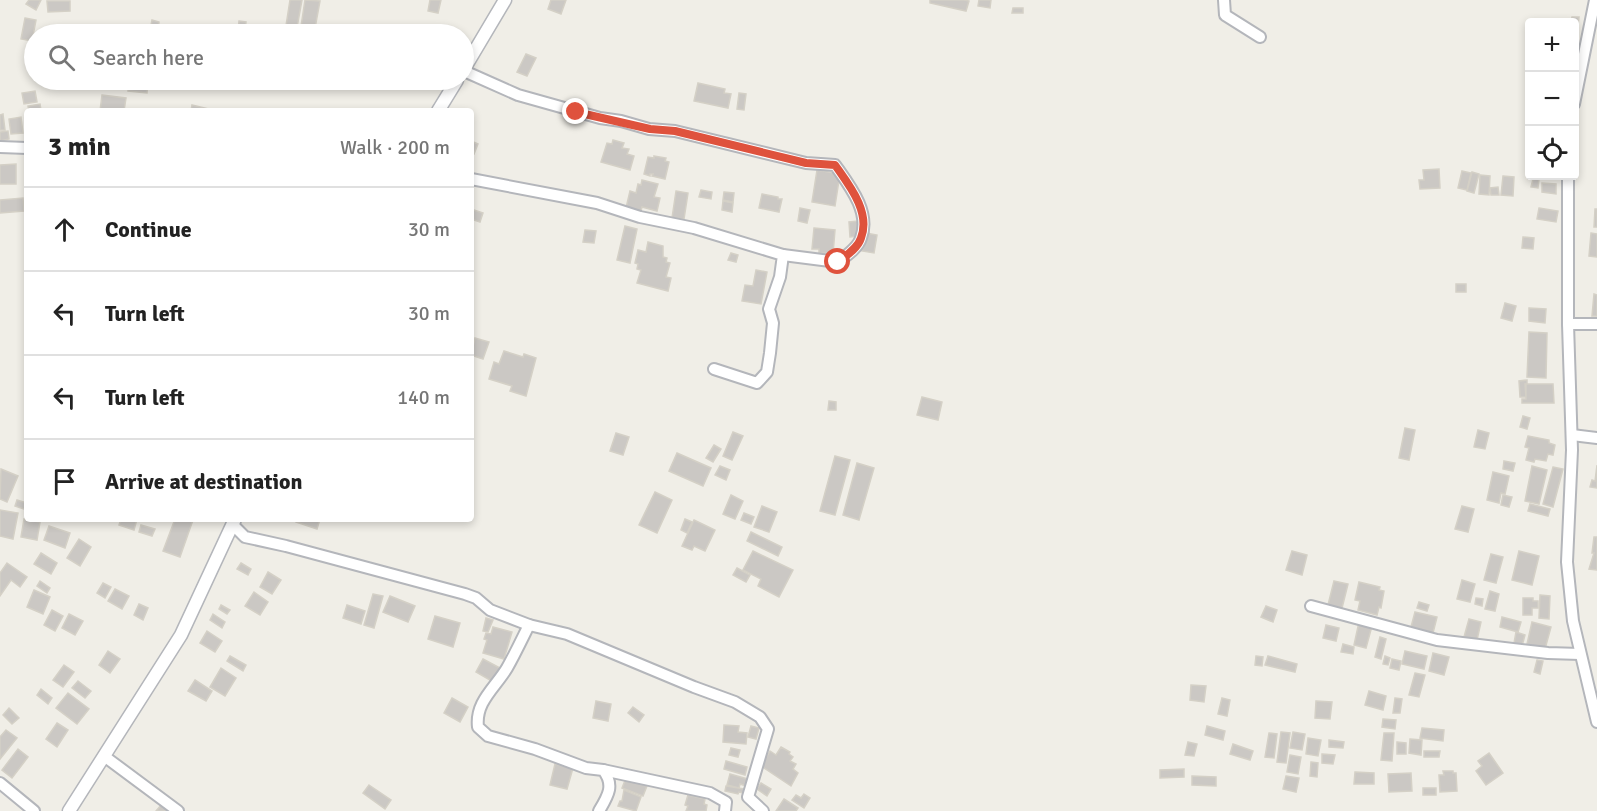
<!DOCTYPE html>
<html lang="en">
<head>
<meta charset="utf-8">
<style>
  :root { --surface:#fff; --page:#f2f2f2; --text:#222; --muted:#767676; --line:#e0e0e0 }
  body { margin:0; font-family:Signika,sans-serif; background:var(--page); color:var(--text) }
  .controls { position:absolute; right:18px; top:18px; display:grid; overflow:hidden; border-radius:6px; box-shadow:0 3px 9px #0003 }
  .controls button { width:54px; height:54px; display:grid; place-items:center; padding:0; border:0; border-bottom:2px solid var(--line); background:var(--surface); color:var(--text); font:30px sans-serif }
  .stop { position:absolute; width:18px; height:18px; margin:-14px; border:4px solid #df523d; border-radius:50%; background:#fff }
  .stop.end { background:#df523d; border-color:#fff; box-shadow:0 2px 6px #0008 }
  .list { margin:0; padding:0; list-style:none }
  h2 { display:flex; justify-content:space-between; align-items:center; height:78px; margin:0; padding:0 24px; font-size:26px }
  h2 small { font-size:20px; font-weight:400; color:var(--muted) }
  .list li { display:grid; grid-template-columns:39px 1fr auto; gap:18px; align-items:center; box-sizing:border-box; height:84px; padding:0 24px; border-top:2px solid var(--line) }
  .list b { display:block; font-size:22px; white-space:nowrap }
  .list em { font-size:20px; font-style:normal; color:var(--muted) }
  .icon { flex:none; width:33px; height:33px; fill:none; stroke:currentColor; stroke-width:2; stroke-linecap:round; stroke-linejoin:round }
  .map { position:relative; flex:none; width:1597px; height:811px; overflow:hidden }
  .search { position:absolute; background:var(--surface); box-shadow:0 3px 9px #0003; left:24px; top:24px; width:450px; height:66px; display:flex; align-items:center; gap:15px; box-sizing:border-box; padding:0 21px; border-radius:33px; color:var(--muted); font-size:22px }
  .panel { position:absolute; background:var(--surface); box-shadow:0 3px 9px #0003; left:24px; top:108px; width:450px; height:414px; border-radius:6px }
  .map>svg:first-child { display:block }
  .building { fill:#cbc8c4; stroke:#d4d0c6; stroke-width:1.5 }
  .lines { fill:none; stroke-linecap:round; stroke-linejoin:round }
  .minor-casing { stroke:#b4b6bb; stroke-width:14 }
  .tertiary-casing { stroke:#b4b6bb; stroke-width:15 }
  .minor { stroke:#fff; stroke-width:10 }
  .tertiary { stroke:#fff; stroke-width:12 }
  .route { stroke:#df523d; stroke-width:8 }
</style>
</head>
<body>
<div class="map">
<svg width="1597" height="811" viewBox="0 0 1597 811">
  <rect width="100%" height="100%" fill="#f0eee7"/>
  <!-- building -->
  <g class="building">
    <polygon points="29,0 41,0 36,10 26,4"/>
    <polygon points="290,0 302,0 296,33 285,32"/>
    <polygon points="305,0 320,1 314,34 300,33"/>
    <polygon points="430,0 441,0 438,13 428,11"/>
    <polygon points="551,0 566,0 561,14 548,9"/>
    <polygon points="930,0 964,0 969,1 966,11 930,3"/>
    <polygon points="979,0 991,0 990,8 978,6"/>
    <polygon points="47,1 70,1 70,11 48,12"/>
    <polygon points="1013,8 1023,8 1023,13 1012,13"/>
    <polygon points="1572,17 1579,17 1578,26 1574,26 1574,22 1571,22"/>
    <polygon points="25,18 36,20 32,41 21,39"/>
    <polygon points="152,20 159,22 158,31 150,30"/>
    <polygon points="239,21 246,22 245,31 238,31"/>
    <polygon points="160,30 171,31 171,34 160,34"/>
    <polygon points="526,54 536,58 527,76 517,72"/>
    <polygon points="56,80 79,80 56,83"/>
    <polygon points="129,80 148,80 147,93 128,91"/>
    <polygon points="172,80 199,80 199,82 172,81"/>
    <polygon points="698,83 725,89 724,93 731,94 728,108 694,101"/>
    <polygon points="35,91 37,102 24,104 22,93"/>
    <polygon points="739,93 746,94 744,110 737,109"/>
    <polygon points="102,95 126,98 124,111 100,111"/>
    <polygon points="40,104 41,110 29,111 28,106"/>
    <polygon points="192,105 217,111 191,111"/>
    <polygon points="3,114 5,130 0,130 0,115"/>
    <polygon points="21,117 23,133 11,134 9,119"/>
    <polygon points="8,131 9,139 0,141 0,132"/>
    <polygon points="613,140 624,143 622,148 629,149 627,154 634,156 630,170 601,162 607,143 612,144"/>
    <polygon points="471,141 478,144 474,154 471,153"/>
    <polygon points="654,156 666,158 665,161 669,162 665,179 652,176 653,174 650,174 650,176 644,174 648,157 654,158"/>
    <polygon points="16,164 16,184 0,184 0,165"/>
    <polygon points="1439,169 1440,188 1420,189 1419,180 1424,180 1423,170"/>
    <polygon points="817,170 840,174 835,206 812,202"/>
    <polygon points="1462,171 1471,173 1467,190 1458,188"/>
    <polygon points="1472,172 1479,174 1474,193 1467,191"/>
    <polygon points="1480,175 1490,176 1489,195 1479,194"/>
    <polygon points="1503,176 1514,177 1513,196 1501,195"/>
    <polygon points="1533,179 1539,179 1538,188 1531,187"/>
    <polygon points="642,180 658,184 654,197 660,198 657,211 642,207 641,211 626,208 630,191 636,193 638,184 641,185"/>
    <polygon points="1542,183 1556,184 1556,194 1542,192"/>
    <polygon points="1498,187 1499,195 1491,195 1490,188"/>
    <polygon points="701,190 712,192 711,199 699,197"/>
    <polygon points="676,191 688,193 684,219 672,218"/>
    <polygon points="724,192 734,193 733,202 723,200"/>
    <polygon points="762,194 778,197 778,199 782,199 779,212 759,208"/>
    <polygon points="23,198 24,211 0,213 0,200"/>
    <polygon points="723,201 733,203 732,212 722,210"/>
    <polygon points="800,208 810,210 807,223 798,221"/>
    <polygon points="1539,208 1558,211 1556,222 1537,219"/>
    <polygon points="471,209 483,213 480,222 471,219"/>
    <polygon points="1595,209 1597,209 1597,227 1594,227"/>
    <polygon points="858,221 859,236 850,237 849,222"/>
    <polygon points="625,226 637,229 630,263 617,260"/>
    <polygon points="814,228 835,230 833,254 819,253 819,249 812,249"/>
    <polygon points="585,230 596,231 594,243 583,242"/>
    <polygon points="866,233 877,235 874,253 862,251"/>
    <polygon points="1591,233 1597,234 1597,257 1589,256"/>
    <polygon points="1523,237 1534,238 1533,249 1522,248"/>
    <polygon points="648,242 663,246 663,257 667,258 666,262 670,263 666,277 671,278 668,291 637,283 641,270 637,269 638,264 635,263 638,250 646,252"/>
    <polygon points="731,253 738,255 736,262 728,260"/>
    <polygon points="756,270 767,272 761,304 742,301 745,285 753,286"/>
    <rect x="1456" y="284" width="10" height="8"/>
    <polygon points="1594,294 1597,295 1597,316 1592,316"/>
    <polygon points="1505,303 1516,306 1512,321 1501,318"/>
    <polygon points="1529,308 1546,309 1545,323 1529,321"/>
    <polygon points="1529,332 1547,333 1546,378 1527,377"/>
    <polygon points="475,338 489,342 483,359 471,355"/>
    <polygon points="504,351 523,357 524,354 536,358 526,396 510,391 512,386 489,379 494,362 499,364"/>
    <polygon points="1527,380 1527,384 1525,384 1526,397 1520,397 1519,381"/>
    <polygon points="1526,384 1553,384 1554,403 1522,403 1522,399 1526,399"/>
    <polygon points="922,397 942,402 938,420 917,415"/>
    <polygon points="829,401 836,402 836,410 828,410"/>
    <polygon points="1523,416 1530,418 1527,429 1520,427"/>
    <polygon points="1405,428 1415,430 1409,460 1399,458"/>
    <polygon points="1478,430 1489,433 1485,449 1474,447"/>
    <polygon points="733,432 743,436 732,460 723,456"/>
    <polygon points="616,433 629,437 623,455 610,451"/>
    <polygon points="1528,436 1549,440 1549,443 1555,445 1553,455 1548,454 1546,461 1535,459 1534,462 1526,460 1529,448 1525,447"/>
    <polygon points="714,445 721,449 713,462 706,458"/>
    <polygon points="677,453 711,468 703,486 669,471"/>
    <polygon points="835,456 850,460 835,515 820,511"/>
    <polygon points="1504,461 1515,463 1513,471 1503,469"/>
    <polygon points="857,463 874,468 859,520 843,515"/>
    <polygon points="1597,465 1597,488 1590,487 1592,480 1595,481"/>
    <polygon points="720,466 730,470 726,480 715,475"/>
    <polygon points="1532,466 1547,470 1539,504 1525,501"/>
    <polygon points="1553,467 1563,469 1553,507 1543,504"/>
    <polygon points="1,469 18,476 7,502 0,499"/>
    <polygon points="1493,472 1509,476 1505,494 1501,493 1499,503 1487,500"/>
    <polygon points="655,492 672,500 657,533 639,525"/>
    <polygon points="731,495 743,501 735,519 723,514"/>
    <polygon points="1503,495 1512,497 1509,507 1501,505"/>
    <polygon points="17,500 27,503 27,510 15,506"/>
    <polygon points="1530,504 1550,509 1548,516 1528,511"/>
    <polygon points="762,506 777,512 769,532 754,527"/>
    <polygon points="1462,506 1474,509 1468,532 1455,529"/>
    <polygon points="0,510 18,513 13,539 0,536"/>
    <polygon points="744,513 754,517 751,524 741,520"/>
    <polygon points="24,519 40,522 37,540 21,537"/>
    <polygon points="121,519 137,519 134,530 119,525"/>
    <polygon points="175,519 193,520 180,557 163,551"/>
    <polygon points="297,519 320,519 317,529 296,522"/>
    <polygon points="685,519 692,522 687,533 681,530"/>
    <polygon points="694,520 715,530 705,551 694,546 692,550 682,546"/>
    <polygon points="141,525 155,529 152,536 139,532"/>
    <polygon points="49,526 70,533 65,548 44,540"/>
    <polygon points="751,532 782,547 778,556 747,541"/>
    <polygon points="1594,537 1597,537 1597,570 1589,569 1594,553 1592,553"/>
    <polygon points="79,539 91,547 80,566 67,558"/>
    <polygon points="753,551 793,570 779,597 758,586 761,579 743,570"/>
    <polygon points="1292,551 1307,555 1302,575 1286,570"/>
    <polygon points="1519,551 1539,556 1532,585 1512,580"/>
    <polygon points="41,553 57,563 51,574 34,564"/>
    <polygon points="1491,554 1503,557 1496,583 1484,580"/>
    <polygon points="7,563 27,577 20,587 11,580 0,596 0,573"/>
    <polygon points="241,563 251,569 248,575 237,569"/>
    <polygon points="737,568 750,575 746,582 733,575"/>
    <polygon points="268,572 281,580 272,594 260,587"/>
    <polygon points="1462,580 1475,584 1470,602 1457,599"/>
    <polygon points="40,581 50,588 47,593 37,586"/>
    <polygon points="1334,581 1348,584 1342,608 1328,605"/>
    <polygon points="1359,582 1380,587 1379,590 1384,591 1381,608 1379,607 1377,615 1358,610 1360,601 1355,600"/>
    <polygon points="103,583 111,587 105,598 97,593"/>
    <polygon points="115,589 129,596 122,609 108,601"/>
    <polygon points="34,590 50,597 43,614 27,607"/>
    <polygon points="1490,591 1499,594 1495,611 1485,609"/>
    <polygon points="254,592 268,602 260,615 245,606"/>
    <polygon points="373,594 383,596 374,628 364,625"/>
    <polygon points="1540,595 1550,596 1549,619 1539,618"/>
    <polygon points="390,596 415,606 408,622 383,612"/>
    <polygon points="1476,598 1483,599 1482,606 1475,604"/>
    <polygon points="1523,598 1533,598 1533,601 1538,601 1538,608 1532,608 1532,615 1523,615"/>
    <polygon points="1419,602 1429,605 1427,611 1417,608"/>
    <polygon points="139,604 148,608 143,620 134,615"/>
    <polygon points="221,605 230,610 227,614 219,609"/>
    <polygon points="347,605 365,611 361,624 343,618"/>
    <polygon points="1266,606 1277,610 1273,622 1261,617"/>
    <polygon points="52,610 63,616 55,631 44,625"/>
    <polygon points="1415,612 1437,617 1433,633 1411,627"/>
    <polygon points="69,614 83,621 75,635 62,628"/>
    <polygon points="213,614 225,622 222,628 210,620"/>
    <polygon points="435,616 460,623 453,647 428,639"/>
    <polygon points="1502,617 1521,622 1518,632 1500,627"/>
    <polygon points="486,618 493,620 488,632 483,631"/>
    <polygon points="1469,619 1481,622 1477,640 1464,637"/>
    <polygon points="1359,622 1372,626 1366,648 1354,645"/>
    <polygon points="1532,622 1551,627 1545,649 1527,644"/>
    <polygon points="1326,625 1339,628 1336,641 1323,638"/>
    <polygon points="493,627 512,632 504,659 483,653 487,640 484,639 486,633 491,634"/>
    <polygon points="207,631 222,641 215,652 200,643"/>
    <polygon points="1516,632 1525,635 1522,646 1514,643"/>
    <polygon points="1380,637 1386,639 1381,659 1375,657"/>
    <polygon points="1343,644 1354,647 1353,654 1341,652"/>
    <polygon points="108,651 120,659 110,673 99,665"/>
    <polygon points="1405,651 1427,656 1424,669 1402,664"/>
    <polygon points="1433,653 1449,657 1444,675 1429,671"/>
    <polygon points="230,656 246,665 243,671 227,661"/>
    <polygon points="1256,656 1263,657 1262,666 1255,665"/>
    <polygon points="1268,656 1297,664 1295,672 1265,665"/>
    <polygon points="1385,656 1390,658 1388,665 1383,664"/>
    <polygon points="483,659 502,669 495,683 476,672"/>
    <polygon points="1392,659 1401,661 1399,670 1390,668"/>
    <polygon points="1537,660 1543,661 1540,674 1534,672"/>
    <polygon points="64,665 74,672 63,687 53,680"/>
    <polygon points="221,668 236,678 225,696 210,687"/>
    <polygon points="1415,673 1425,675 1419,697 1409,695"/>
    <polygon points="195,680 212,691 206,701 188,691"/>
    <polygon points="78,681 91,691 85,698 72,688"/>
    <polygon points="1191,685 1206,686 1204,702 1190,700"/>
    <polygon points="41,689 52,698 48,704 37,695"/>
    <polygon points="1369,691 1386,696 1383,710 1365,705"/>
    <polygon points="68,693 89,709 77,724 56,708"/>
    <polygon points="452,698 468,707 460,722 444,713"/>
    <polygon points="1222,698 1230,700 1227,716 1218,714"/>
    <polygon points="1395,698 1402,699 1400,713 1393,713"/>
    <polygon points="596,701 611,704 608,721 593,718"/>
    <polygon points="1316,701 1332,702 1330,719 1315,718"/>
    <polygon points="633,707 644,715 639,722 628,713"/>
    <polygon points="9,708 19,718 12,724 3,715"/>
    <polygon points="1383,719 1396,720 1395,729 1382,727"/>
    <polygon points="57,723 68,730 57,747 46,739"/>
    <polygon points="724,725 739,726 738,732 747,733 746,744 723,742"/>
    <polygon points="751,726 759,728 756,739 748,737"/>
    <polygon points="1207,726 1225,731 1223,740 1205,735"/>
    <polygon points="1422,728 1444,730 1443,741 1420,738"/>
    <polygon points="6,730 17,738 0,759 0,737"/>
    <polygon points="1281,732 1290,733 1286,763 1277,762"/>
    <polygon points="1293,732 1305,734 1302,750 1290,748"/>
    <polygon points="1269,733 1277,734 1274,758 1265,757"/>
    <polygon points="1384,733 1394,733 1392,761 1381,760"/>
    <polygon points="1308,738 1321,740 1318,756 1306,754"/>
    <polygon points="1410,739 1422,740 1421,755 1409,753"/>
    <polygon points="1329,740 1344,742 1343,748 1329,747"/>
    <polygon points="1188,742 1197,744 1194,756 1185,755"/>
    <polygon points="1397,742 1406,743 1406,754 1397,754"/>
    <polygon points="1233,744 1253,751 1250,760 1230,754"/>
    <polygon points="781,747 790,752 789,754 793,757 790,761 796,764 793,769 798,773 791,786 761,766 770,751 776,755"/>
    <polygon points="731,748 740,750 738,757 729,755"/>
    <polygon points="18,749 28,757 12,778 2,770"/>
    <polygon points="1424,751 1440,751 1439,757 1424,757"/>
    <polygon points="1489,753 1503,773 1486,785 1476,771 1482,766 1478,761"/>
    <polygon points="1322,754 1335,755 1333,764 1322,763"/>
    <polygon points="1290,755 1301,757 1298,774 1287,772"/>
    <polygon points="726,761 747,767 745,775 724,769"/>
    <polygon points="1311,762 1318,763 1317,777 1310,776"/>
    <polygon points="555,764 573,768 567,789 550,785"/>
    <polygon points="1184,769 1184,777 1160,778 1160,770"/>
    <polygon points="1443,771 1453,771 1453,773 1456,773 1457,791 1440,792 1439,775 1444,775"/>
    <polygon points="1355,772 1374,773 1374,784 1354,784"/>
    <polygon points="1411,773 1412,791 1389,792 1388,774"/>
    <polygon points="730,774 748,779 746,786 740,784 739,788 727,785"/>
    <polygon points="1192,776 1216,777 1216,786 1192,785"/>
    <polygon points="1286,776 1299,778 1296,792 1283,789"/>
    <polygon points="626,778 647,786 643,796 622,788"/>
    <polygon points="761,783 771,789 767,796 757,789"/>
    <polygon points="369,785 391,800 385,809 363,793"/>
    <polygon points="726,786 745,789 744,793 739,792 738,794 725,791"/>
    <rect x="1423" y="788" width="13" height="7"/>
    <polygon points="624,790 641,797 636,811 618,806 620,801 622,801"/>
    <polygon points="804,794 810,798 804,808 792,800 796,795 801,798"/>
    <polygon points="688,795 705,799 704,804 707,805 706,811 686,811 688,806 685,805"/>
    <polygon points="784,799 798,808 796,811 776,811"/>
    <polygon points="162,804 170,811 156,811"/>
  </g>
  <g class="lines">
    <defs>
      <g id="minor">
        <polyline points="1224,0 1225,15 1260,37"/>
        <path d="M464,71l54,24 82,23 21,3 28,8 26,2 131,32 29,2c14,20 36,47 26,73 -3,10 -15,18 -23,24l-55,-7"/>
        <polyline points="1574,104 1595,0"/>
        <polyline points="0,147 27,148"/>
        <polyline points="1568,176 1568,324 1572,450 1567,562 1573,621 1597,722"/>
        <polyline points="471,179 597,203 640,217 694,228 783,255 780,277 769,309 773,323 770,353 767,372 757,383 714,369"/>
        <polyline points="1568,324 1597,324"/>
        <polyline points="1572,435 1597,438"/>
        <polyline points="233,525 245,537 286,546 465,594 476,598 490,610 529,625 567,634 694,687 735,702 760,717 768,729 748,797 763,811"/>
        <polyline points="1311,606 1437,640 1548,653 1580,654"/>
        <path d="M529,625c-7,14 -14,29 -22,43 -12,20 -32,34 -29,59l10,9 47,13 51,19 17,2c12,15 5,26 -4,41"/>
        <polyline points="104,756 178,811"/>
        <polyline points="603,770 710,793 726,802 725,811"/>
        <polyline points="0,783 34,811"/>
      </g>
      <g id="tertiary">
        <polyline points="464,69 505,0"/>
        <polyline points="438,111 457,80"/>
        <polyline points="69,811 181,635 235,519"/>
      </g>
    </defs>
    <!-- minor casing -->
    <use href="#minor" class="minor-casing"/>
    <!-- tertiary casing -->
    <use href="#tertiary" class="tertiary-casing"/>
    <!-- minor -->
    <use href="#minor" class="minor"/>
    <!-- tertiary -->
    <use href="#tertiary" class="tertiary"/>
  </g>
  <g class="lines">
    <!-- route -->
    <path class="route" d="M576,112l74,17 25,2 131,32 29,2c14,20 36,47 26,73 -3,10 -15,18 -23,24"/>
  </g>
</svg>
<div class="controls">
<button>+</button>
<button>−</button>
<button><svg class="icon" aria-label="locate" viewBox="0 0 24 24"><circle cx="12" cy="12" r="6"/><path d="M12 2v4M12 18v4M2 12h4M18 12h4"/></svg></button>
</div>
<div class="stop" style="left:838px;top:262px"></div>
<div class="stop end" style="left:576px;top:112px"></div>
<div class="search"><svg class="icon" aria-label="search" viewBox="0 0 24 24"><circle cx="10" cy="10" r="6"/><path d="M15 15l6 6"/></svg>Search here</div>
<section class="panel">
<h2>3 min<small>Walk · 200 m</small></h2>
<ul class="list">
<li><svg class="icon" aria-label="ahead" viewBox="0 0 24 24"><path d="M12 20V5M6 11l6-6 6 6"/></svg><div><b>Continue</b></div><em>30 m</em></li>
<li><svg class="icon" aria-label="left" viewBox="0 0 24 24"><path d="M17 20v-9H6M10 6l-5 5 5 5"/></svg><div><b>Turn left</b></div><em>30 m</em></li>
<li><svg class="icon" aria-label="left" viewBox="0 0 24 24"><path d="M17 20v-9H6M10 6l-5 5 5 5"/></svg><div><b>Turn left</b></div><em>140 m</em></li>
<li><svg class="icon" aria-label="arrive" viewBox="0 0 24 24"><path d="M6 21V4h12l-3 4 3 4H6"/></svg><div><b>Arrive at destination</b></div></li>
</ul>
</section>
</div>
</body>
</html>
